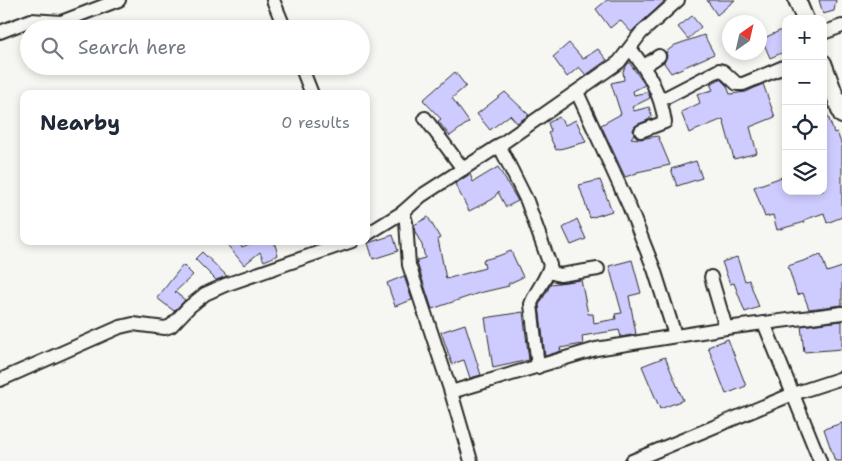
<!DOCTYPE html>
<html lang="en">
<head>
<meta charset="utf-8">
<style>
  :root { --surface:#fff; --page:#f6f6f7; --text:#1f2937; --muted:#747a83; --line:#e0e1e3 }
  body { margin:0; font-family:"Shantell Sans",sans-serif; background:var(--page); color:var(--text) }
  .controls { position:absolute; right:15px; top:15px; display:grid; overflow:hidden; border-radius:10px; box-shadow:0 2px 8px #0003 }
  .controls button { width:45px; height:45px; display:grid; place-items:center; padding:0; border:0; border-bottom:1px solid var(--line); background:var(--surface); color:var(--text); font:25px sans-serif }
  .compass { position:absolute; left:722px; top:15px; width:45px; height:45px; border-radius:50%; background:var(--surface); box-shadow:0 2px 8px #0003; rotate:34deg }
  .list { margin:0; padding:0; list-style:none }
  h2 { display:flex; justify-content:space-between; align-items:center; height:65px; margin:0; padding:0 20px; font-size:21px }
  h2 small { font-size:16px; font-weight:400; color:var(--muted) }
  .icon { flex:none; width:28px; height:28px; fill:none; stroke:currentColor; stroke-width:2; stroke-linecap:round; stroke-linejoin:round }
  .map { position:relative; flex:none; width:842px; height:461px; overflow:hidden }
  .search { position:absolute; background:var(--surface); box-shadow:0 2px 8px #0003; left:20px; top:20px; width:350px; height:55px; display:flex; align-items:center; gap:12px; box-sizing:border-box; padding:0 18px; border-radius:28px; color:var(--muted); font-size:19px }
  .panel { position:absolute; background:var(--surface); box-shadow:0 2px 8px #0003; left:20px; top:90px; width:350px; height:155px; border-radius:10px }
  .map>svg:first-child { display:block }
  .building { fill:#ceccff; stroke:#2b2b2b }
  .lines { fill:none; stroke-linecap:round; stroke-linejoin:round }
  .minor-casing { stroke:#2b2b2b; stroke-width:16 }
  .major-casing { stroke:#2b2b2b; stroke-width:20 }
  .minor { stroke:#f6f6f2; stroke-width:12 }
  .major { stroke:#f6f6f2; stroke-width:16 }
</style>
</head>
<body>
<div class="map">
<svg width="842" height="461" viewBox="0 0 842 461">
  <rect width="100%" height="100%" fill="#f6f6f2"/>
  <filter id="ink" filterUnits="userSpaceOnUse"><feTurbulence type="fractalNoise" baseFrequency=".02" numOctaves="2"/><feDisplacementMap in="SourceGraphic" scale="10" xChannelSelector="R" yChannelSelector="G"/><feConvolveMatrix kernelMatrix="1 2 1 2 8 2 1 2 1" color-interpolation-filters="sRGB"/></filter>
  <g filter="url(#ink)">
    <!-- building -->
    <g class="building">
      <polygon points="607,0 666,0 631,32 620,20 610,28 596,9"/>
      <polygon points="707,0 735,0 717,15"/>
      <polygon points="819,0 836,0 834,11 823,14"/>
      <polygon points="692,16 701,27 688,39 678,27"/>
      <polygon points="786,28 786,51 770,58 762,39"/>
      <polygon points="704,35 714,54 671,73 664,63 667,56 666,52 675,45"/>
      <polygon points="569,43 583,59 598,49 607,60 586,75 579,67 567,77 553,57"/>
      <polygon points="629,62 645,85 633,91 634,95 648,92 650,98 632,107 634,111 649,107 652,116 648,120 635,126 633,130 634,134 631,138 640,139 658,136 670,165 637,172 637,173 625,177 601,125 621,114 611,83 624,80 623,71"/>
      <polygon points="455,72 466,86 452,98 469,122 450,136 438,121 441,119 423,100"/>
      <polygon points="720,79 727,86 730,94 746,92 763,84 775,117 750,127 757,153 734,159 723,119 689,133 681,112 700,103 697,94 713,90 710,84"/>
      <polygon points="505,92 529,115 517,123 510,115 490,130 477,114"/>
      <polygon points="823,108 825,108 834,133 837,132 842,146 842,217 827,223 824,213 804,220 805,222 777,230 773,215 765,217 754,187 782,177 786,191 823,191"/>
      <polygon points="559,117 565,125 576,120 586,142 556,150 548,133 551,131 548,123"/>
      <polygon points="696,161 702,178 677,186 671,169"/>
      <polygon points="498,167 518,201 506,207 498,192 493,199 469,211 455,184 470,174 473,182"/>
      <polygon points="600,180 612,211 590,218 579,185"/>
      <polygon points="428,217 440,238 438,239 446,279 485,268 483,260 498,256 511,251 523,277 508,284 509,286 479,293 432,309 417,263 417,260 425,258 422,245 415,232 414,225"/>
      <polygon points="577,219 586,239 571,245 563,228"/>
      <polygon points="393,235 398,251 373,259 368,243"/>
      <polygon points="224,241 238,241 242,247 256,241 274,241 278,255 264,261 260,252 244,265"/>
      <polygon points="202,252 227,276 216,280 195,259"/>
      <polygon points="821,255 827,272 842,267 842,305 809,309 803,293 797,295 788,266"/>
      <polygon points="737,257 745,281 749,280 759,307 745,312 734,283 730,284 722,262"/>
      <polygon points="632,260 641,293 629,296 636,334 621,337 619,330 582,336 583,344 560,348 561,351 545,356 539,305 551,284 581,280 588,314 593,314 594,323 616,319 615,314 622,313 609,266"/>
      <polygon points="183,265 193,275 175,292 185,300 174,311 157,298"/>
      <polygon points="404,276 412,300 395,306 387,283"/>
      <polygon points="523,312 529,360 493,368 485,318"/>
      <polygon points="842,321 842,349 804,352 801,326"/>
      <polygon points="465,324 481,375 470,378 464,360 452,364 441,332"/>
      <polygon points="728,339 746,386 726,394 708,347"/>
      <polygon points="665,357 683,400 660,409 642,366"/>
      <polygon points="842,423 842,461 835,461 824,429"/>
    </g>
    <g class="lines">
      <defs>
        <g id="minor">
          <polyline points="273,0 285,29"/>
          <polyline points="0,32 31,20 61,22 119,0"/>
          <polyline points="823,33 842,26"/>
          <path d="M630,48c18,24 30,43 35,74l-24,9"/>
          <polyline points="301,66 312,94"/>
          <polyline points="644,66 659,56"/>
          <polyline points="577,92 629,206 654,269 675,335"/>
          <polyline points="661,100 719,70 723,71 737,84 743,84 786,66"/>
          <polyline points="425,118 463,169"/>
          <path d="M499,145l28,56 23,64c-3,14 -14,25 -19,39l7,63"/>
          <polyline points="403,212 406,222 409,265 451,392 471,461"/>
          <polyline points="366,235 403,212 421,196 497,147 619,62 641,33 678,0"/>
          <polyline points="549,272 560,275 598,269"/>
          <polyline points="711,277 726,328"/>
          <polyline points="764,323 820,461"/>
          <polyline points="0,380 120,327 133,324 165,328 171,326 189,307 205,294 225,285 352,241"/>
          <polyline points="451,392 596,349 726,328 842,313"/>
          <polyline points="632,461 793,394 842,378"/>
        </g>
        <g id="major">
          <polyline points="797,0 805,19"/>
          <polyline points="823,63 842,115"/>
        </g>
      </defs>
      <!-- minor casing -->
      <use href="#minor" class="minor-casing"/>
      <!-- major casing -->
      <use href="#major" class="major-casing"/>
      <!-- minor -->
      <use href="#minor" class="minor"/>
      <!-- major -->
      <use href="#major" class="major"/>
    </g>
  </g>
</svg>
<div class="controls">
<button>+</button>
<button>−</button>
<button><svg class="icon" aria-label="locate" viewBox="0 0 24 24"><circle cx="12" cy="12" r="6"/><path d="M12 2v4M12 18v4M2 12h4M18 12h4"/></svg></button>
<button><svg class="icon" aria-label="layers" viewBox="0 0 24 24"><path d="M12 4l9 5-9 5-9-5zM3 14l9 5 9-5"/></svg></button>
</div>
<svg class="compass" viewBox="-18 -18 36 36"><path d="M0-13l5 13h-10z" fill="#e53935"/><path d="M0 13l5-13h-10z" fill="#747a83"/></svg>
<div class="search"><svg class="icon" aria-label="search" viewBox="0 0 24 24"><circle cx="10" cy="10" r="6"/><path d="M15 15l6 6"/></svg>Search here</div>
<section class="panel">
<h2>Nearby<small>0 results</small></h2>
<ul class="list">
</ul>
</section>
</div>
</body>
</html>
